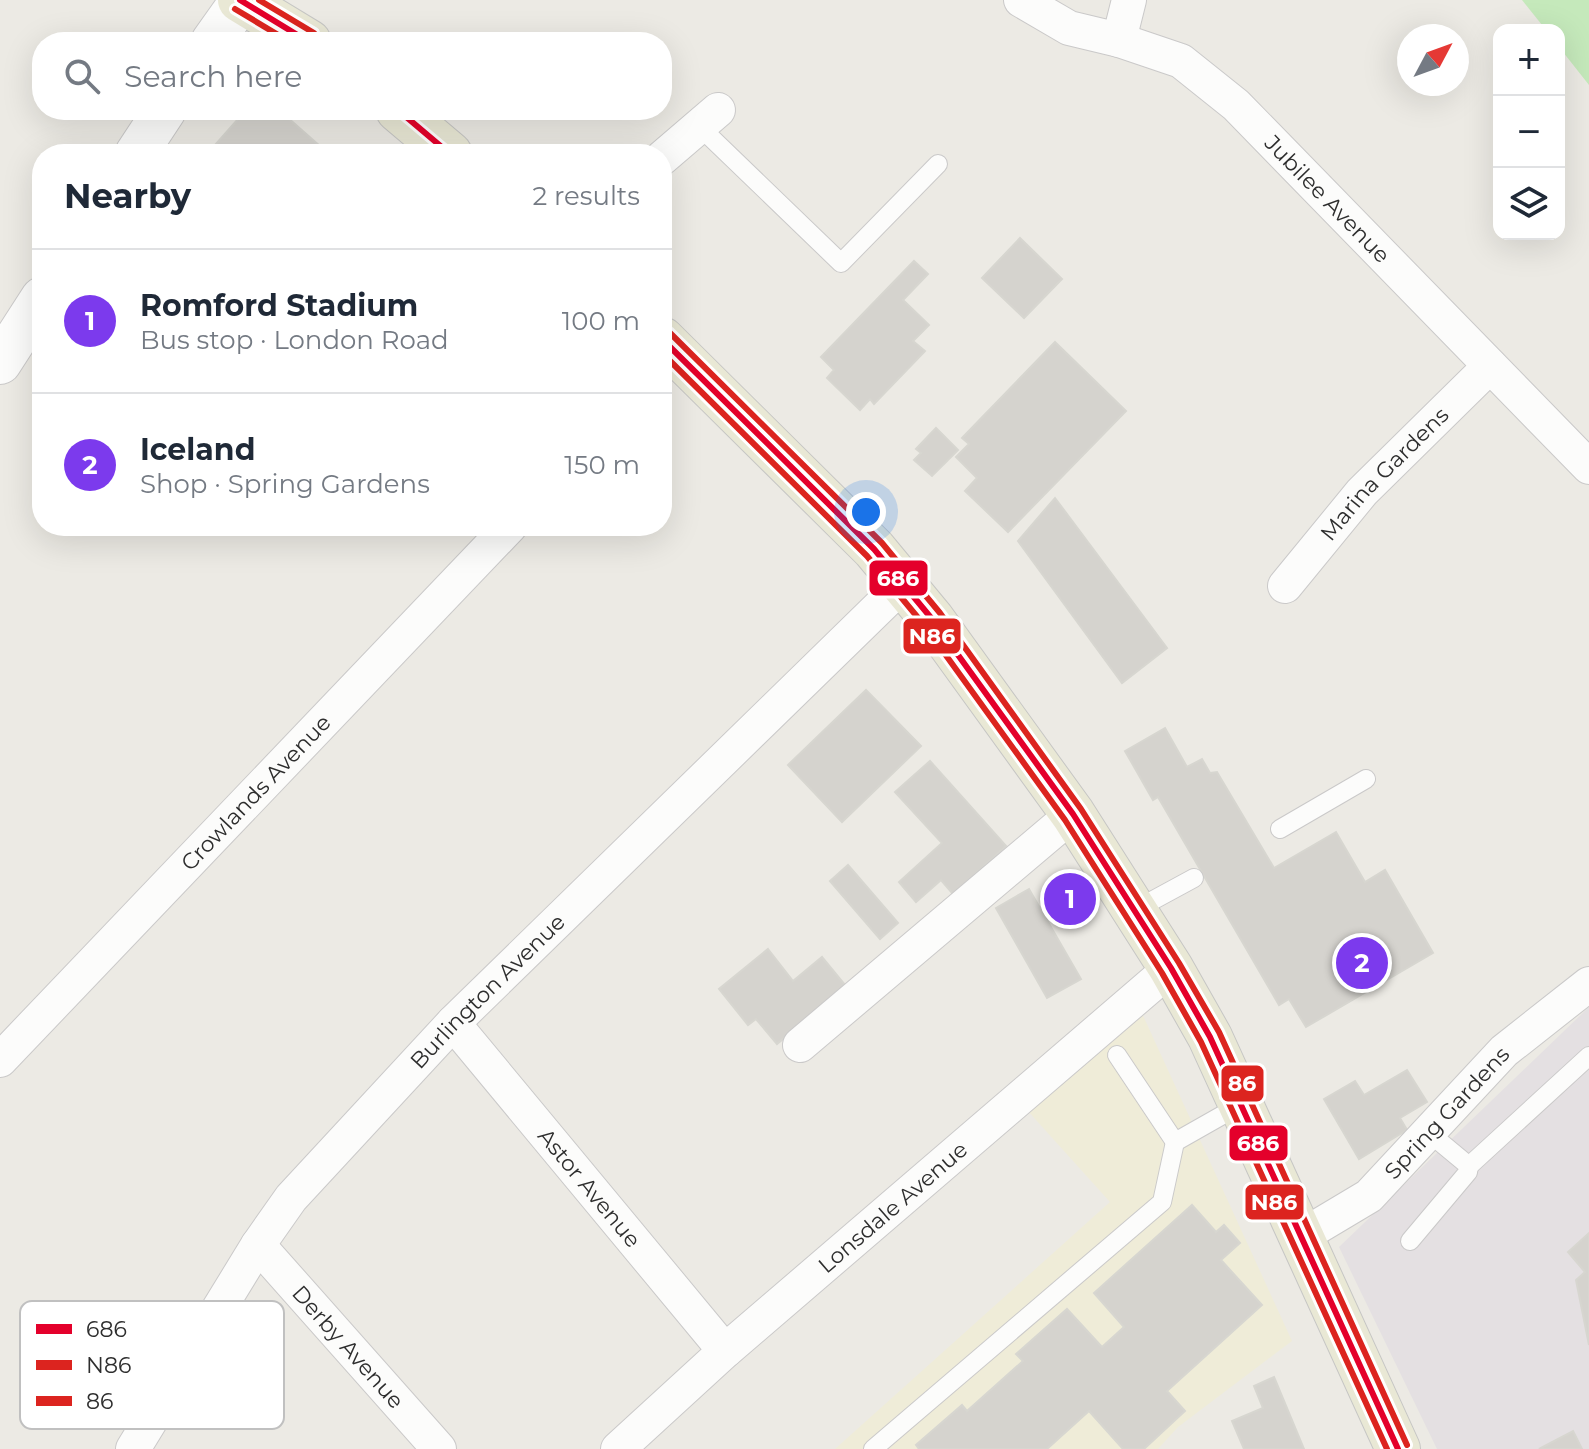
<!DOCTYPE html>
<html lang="en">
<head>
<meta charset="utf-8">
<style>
  :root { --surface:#fff; --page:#f6f6f7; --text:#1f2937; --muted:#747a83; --line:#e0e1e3; --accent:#7c3aed }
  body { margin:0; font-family:Montserrat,sans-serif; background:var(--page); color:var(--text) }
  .controls { position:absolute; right:24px; top:24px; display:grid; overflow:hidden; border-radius:16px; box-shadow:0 8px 32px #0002 }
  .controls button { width:72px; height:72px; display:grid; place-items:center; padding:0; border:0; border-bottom:2px solid var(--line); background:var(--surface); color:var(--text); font:40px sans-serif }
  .compass { position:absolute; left:1397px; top:24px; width:72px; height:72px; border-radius:50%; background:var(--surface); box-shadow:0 8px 32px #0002; rotate:49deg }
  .you { position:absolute; left:866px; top:512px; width:28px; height:28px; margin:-20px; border:6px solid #fff; border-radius:50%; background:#1a73e8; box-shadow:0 0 0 12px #1a73e833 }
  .badge { display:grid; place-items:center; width:52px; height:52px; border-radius:50%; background:var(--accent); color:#fff; font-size:26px; font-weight:700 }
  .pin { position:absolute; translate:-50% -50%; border:4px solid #fff; box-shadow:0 2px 8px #0006 }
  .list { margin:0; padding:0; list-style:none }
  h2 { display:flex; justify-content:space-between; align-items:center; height:104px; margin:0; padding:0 32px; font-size:34px }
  h2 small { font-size:26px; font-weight:400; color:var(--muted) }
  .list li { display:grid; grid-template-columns:52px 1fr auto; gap:24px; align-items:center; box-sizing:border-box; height:144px; padding:0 32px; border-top:2px solid var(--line) }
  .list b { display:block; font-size:30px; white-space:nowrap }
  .list p { margin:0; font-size:26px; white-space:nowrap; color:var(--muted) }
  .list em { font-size:26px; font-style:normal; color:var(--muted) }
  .icon { flex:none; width:44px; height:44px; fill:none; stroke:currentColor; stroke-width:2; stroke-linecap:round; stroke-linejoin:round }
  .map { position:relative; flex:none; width:1589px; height:1449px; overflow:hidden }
  .search { position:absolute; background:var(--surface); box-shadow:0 8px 32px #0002; left:32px; top:32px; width:640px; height:88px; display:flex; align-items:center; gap:20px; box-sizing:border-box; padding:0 28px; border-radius:32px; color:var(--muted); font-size:30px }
  .panel { position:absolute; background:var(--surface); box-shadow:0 8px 32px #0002; left:32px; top:144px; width:640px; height:392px; border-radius:32px }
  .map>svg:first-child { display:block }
  .industrial { fill:#e4e0e2 }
  .education { fill:#efecd8 }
  .green { fill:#c5e9bb }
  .building { fill:#d5d3ce; stroke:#d7d6d0; stroke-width:2 }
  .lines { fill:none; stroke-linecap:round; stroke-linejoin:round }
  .service-casing { stroke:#cac9c9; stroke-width:20 }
  .minor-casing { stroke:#cac9c9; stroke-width:36 }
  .tertiary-casing { stroke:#cac9c9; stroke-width:44 }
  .primary-casing { stroke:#c6c6c4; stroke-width:46 }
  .service { stroke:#fcfcfb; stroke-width:18 }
  .minor { stroke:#fcfcfb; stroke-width:34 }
  .tertiary { stroke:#fcfcfb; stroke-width:42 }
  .primary { stroke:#e9e8d5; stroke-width:44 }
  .bus-1-casing { stroke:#fff; stroke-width:12 }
  .bus-2-casing { stroke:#fff; stroke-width:12 }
  .bus-3-casing { stroke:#fff; stroke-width:12 }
  .bus-1 { stroke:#e4002b; stroke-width:6 }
  .bus-2 { stroke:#dc241f; stroke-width:6 }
  .bus-3 { stroke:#dc241f; stroke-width:6 }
  .labels { text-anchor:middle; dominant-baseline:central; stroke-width:7; stroke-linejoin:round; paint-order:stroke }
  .street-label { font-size:22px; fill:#2e2e2e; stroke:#fff }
  .key { fill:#fff; stroke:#c0c0c0; stroke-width:2 }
  .key-label { font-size:22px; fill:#2e2e2e }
  .line-badge { stroke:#fff; stroke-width:3 }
  .badge-label { font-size:22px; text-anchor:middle; font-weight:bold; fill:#fff }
</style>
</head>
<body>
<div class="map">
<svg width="1589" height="1449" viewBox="0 0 1589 1449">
  <rect width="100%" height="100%" fill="#eceae4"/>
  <!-- industrial -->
  <polygon class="industrial" points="1589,1007 1589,1449 1437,1449 1339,1247"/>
  <!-- education -->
  <polygon class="education" points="1140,1009 1292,1341 1178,1427 1158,1449 835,1449 1110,1202 1027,1110"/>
  <!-- green -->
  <polygon class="green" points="1522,0 1589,0 1589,85 1559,47 1559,30 1546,30"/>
  <!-- building -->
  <g class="building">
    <polygon points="246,110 279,110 329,154 207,154"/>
    <polygon points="1020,238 1062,279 1024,318 982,278"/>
    <polygon points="914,261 928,274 903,300 929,325 913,341 925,351 874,404 870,399 860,410 827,378 834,370 821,357"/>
    <polygon points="1055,342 1126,411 1008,532 965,491 977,478 956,457 969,444 962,438"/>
    <polygon points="936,428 958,450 932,476 914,460 921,453 916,449"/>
    <polygon points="1055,498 1167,648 1122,683 1018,541"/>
    <polygon points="866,690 921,746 842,822 788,765"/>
    <polygon points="1165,728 1187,767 1202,759 1210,773 1217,772 1274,868 1336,832 1365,882 1385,870 1433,953 1306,1027 1289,999 1279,1005 1158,797 1153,800 1125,751"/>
    <polygon points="930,761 1006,846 953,894 941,880 916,902 899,882 942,843 895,792"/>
    <polygon points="848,865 898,923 880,939 830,881"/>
    <polygon points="1029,889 1081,979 1047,998 996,908"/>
    <polygon points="768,949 793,981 822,957 846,986 777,1044 756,1019 748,1025 719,989"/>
    <polygon points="1407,1070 1427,1102 1400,1118 1407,1130 1359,1159 1324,1099 1355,1081 1364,1095"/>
    <polygon points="1192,1205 1216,1232 1224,1225 1240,1243 1221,1260 1262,1305 1167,1391 1185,1411 1144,1449 1123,1449 1089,1411 1047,1449 919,1449 916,1445 962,1405 967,1411 1023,1361 1016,1354 1067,1309 1102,1347 1124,1327 1094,1293"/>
    <polygon points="1589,1233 1589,1345 1576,1280 1585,1272 1568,1252"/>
    <polygon points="1274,1377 1304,1449 1244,1449 1232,1421 1263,1408 1254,1386"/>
    <polygon points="1573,1431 1582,1449 1539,1449"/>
  </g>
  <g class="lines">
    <defs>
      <g id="service">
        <polyline points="700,127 841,263 938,164"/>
        <polyline points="1280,829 1366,779"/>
        <polyline points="1135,910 1194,878"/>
        <polyline points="1117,1055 1175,1142 1242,1104"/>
        <polyline points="1469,1166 1589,1056"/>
        <polyline points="1410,1241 1468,1172 1469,1166 1428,1132"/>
        <polyline points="873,1449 1162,1202 1175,1142"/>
      </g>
      <g id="minor">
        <path id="s1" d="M1021,0l48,28 50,12 62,21 55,44 353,362"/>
        <polyline points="1119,40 1129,0"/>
        <polyline points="662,158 718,110"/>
        <path id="s2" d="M1285,586l77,-94 128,-126"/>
        <path id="s3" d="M453,1023l272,328"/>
        <polyline points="800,1045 1073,814"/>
        <path id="s4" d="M0,1060l510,-534"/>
        <path id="s5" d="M1302,1236l67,-40 135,-145 85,-67"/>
        <path id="s6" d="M258,1245l181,204"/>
        <path id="s7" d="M133,1449l125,-204 33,-47 162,-175 450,-439"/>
        <path id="s8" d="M618,1449l107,-98 446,-383"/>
      </g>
      <g id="tertiary">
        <polyline points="212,42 241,1"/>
        <polyline points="136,154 165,110"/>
        <polyline points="0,363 42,298"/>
      </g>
      <g id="primary">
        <polyline points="240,0 309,42"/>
        <polyline points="398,110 450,154"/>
        <polyline points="662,339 874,549 932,619 1073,814 1171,968 1210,1037 1398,1449"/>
      </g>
    </defs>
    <!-- service casing -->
    <use href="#service" class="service-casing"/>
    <!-- minor casing -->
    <use href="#minor" class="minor-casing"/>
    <!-- tertiary casing -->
    <use href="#tertiary" class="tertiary-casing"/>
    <!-- primary casing -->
    <use href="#primary" class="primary-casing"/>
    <!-- service -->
    <use href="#service" class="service"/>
    <!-- minor -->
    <use href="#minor" class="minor"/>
    <!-- tertiary -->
    <use href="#tertiary" class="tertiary"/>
    <!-- primary -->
    <use href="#primary" class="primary"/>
    <defs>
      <g id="bus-1">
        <polyline points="240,0 309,42"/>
        <polyline points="398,110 450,154"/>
        <polyline points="662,339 874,549 932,619 1073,814 1171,968 1210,1037 1398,1449"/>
      </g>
      <g id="bus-2">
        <polyline points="235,9 290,42"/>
        <polyline points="662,353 867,556 924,625 1065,820 1162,973 1201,1042 1387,1449"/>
      </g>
      <g id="bus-3">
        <polyline points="259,0 314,33"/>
        <polyline points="669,332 882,543 940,613 1081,809 1179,963 1219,1032 1407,1445"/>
      </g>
    </defs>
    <!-- bus-1 casing -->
    <use href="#bus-1" class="bus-1-casing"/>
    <!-- bus-2 casing -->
    <use href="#bus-2" class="bus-2-casing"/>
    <!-- bus-3 casing -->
    <use href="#bus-3" class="bus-3-casing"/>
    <!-- bus-1 -->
    <use href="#bus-1" class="bus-1"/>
    <!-- bus-2 -->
    <use href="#bus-2" class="bus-2"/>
    <!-- bus-3 -->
    <use href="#bus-3" class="bus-3"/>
  </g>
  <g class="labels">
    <!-- street labels -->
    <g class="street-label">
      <text stroke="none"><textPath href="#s1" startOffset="374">Jubilee Avenue</textPath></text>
      <text stroke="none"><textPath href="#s2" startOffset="150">Marina Gardens</textPath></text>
      <text stroke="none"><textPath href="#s4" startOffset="370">Crowlands Avenue</textPath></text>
      <text stroke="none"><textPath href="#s7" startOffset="582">Burlington Avenue</textPath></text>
      <text stroke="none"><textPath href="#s5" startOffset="192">Spring Gardens</textPath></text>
      <text stroke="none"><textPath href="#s3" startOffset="214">Astor Avenue</textPath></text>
      <text stroke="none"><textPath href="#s8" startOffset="366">Lonsdale Avenue</textPath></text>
      <text stroke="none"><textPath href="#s6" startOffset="136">Derby Avenue</textPath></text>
    </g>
  </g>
  <!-- legend -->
  <rect x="20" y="1301" width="264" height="128" rx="12" class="key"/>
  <rect x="36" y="1324" width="36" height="10" fill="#e4002b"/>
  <rect x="36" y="1360" width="36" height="10" fill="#dc241f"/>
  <rect x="36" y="1396" width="36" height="10" fill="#dc241f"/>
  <g class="key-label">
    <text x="86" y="1337">686</text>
    <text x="86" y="1373">N86</text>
    <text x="86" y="1409">86</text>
  </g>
  <g class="line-badge">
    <rect x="868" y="559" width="61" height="38" rx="8" fill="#e4002b"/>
    <rect x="902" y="617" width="60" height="38" rx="8" fill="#dc241f"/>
    <rect x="1220" y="1064" width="45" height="39" rx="8" fill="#dc241f"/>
    <rect x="1228" y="1124" width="61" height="38" rx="8" fill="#e4002b"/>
    <rect x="1244" y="1183" width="61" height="38" rx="8" fill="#dc241f"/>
  </g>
  <g class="badge-label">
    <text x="898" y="586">686</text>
    <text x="932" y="644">N86</text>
    <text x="1242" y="1091">86</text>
    <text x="1258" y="1151">686</text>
    <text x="1274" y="1210">N86</text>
  </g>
</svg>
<div class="controls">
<button>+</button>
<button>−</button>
<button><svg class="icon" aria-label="layers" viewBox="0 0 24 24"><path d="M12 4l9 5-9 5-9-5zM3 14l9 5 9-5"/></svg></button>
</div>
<svg class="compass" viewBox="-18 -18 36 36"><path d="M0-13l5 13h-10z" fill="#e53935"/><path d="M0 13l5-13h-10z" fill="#747a83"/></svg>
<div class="you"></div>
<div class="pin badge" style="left:1070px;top:899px">1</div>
<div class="pin badge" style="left:1362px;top:963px">2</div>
<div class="search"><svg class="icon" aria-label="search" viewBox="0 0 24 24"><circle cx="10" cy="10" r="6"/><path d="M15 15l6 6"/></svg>Search here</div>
<section class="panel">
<h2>Nearby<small>2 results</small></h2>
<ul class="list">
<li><span class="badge">1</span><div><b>Romford Stadium</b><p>Bus stop · London Road</p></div><em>100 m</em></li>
<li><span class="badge">2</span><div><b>Iceland</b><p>Shop · Spring Gardens</p></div><em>150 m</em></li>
</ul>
</section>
</div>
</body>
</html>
